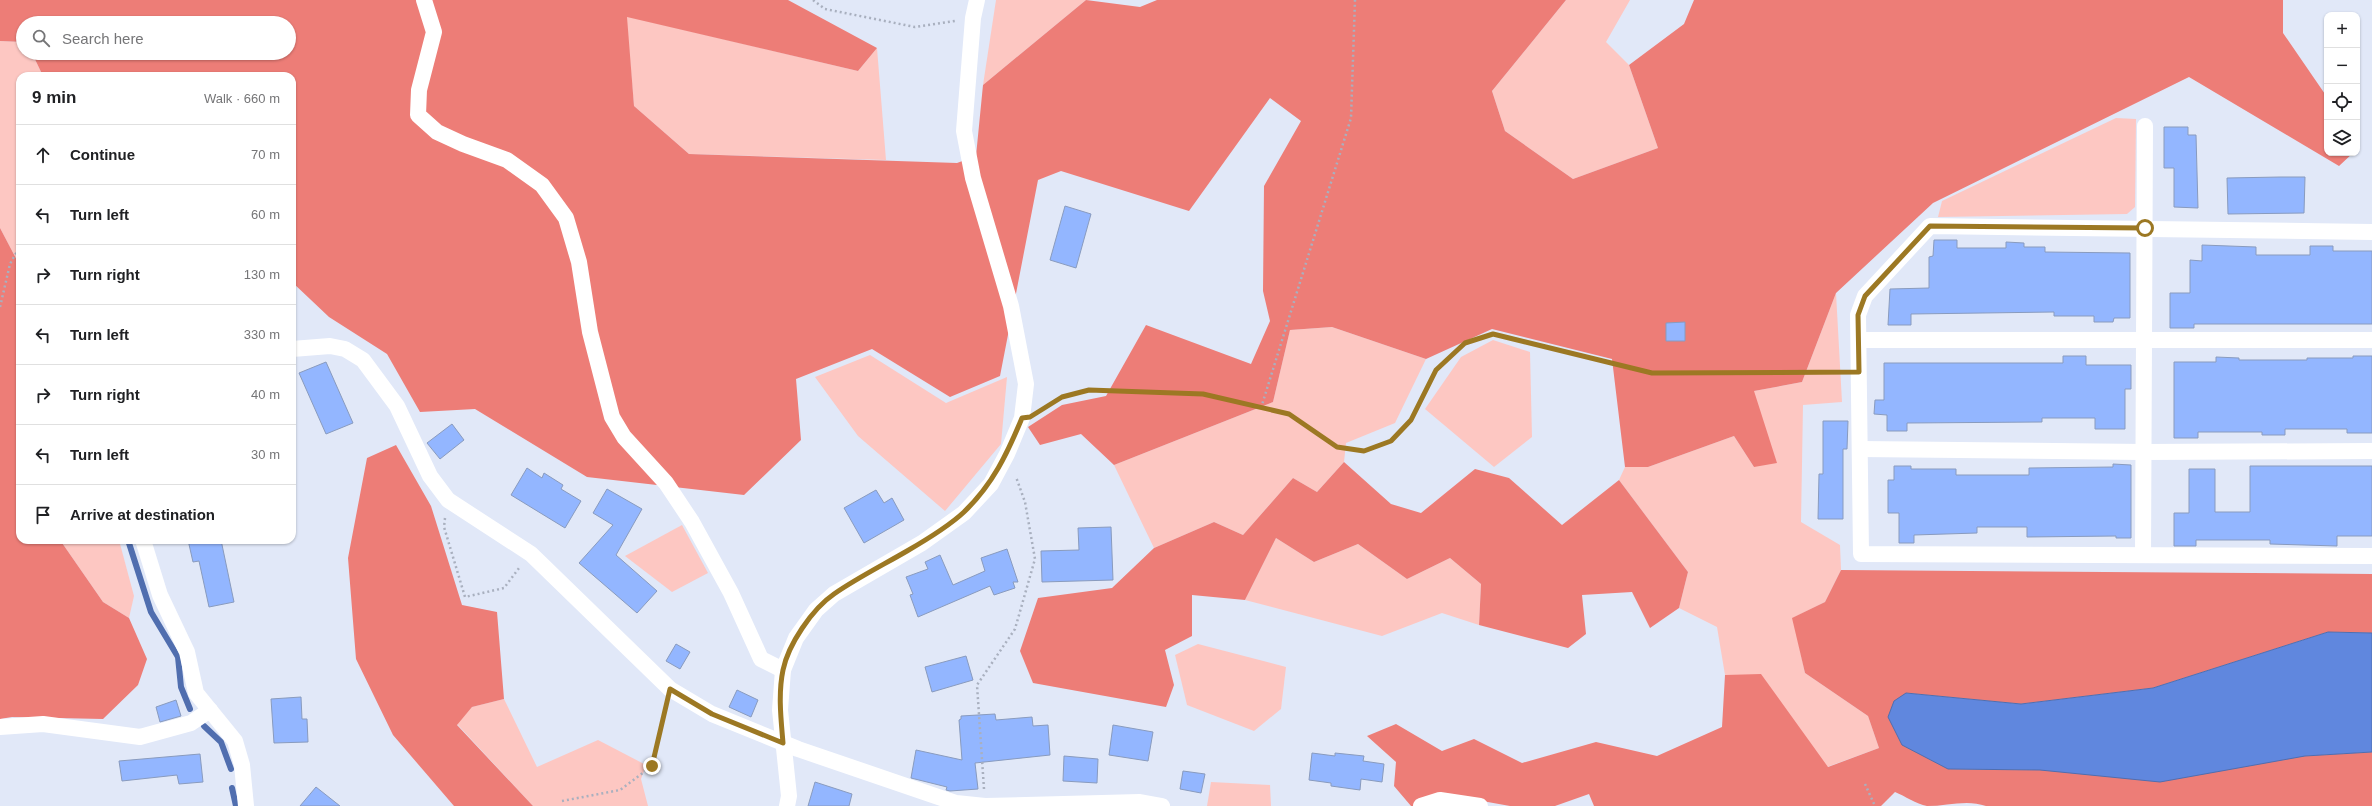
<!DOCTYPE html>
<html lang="en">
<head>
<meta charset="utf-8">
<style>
  :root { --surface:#fff; --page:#f6f6f6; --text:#202124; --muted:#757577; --line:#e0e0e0 }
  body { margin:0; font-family:Helvetica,sans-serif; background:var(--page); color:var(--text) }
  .controls { position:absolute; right:12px; top:12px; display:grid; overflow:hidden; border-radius:8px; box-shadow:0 1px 3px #0004 }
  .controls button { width:36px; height:36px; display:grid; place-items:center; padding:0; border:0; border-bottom:1px solid var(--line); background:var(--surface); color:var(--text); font:20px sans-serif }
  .stop { position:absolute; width:12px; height:12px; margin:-9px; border:3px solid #9c7823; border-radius:50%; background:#fff }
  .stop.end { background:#9c7823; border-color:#fff; box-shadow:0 1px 4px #0008 }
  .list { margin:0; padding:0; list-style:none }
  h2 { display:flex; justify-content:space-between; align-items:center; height:52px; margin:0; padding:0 16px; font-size:17px }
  h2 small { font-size:13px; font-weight:400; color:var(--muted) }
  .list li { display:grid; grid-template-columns:26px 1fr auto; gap:12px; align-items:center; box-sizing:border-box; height:60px; padding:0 16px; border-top:1px solid var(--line) }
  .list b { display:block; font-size:15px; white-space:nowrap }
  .list em { font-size:13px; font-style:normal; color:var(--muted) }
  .icon { flex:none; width:22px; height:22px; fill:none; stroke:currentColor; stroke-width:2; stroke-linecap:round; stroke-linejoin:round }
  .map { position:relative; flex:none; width:2372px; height:806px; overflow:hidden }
  .search { position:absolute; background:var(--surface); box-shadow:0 1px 3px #0004; left:16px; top:16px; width:280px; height:44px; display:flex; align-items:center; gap:10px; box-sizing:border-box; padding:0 14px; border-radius:22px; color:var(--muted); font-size:15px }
  .panel { position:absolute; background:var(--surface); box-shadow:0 1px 3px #0004; left:16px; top:72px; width:280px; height:472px; border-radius:12px }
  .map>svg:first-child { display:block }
  .green { fill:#fdc7c2 }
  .forest { fill:#ed7d77 }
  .water { fill:#6087de; stroke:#506eaf }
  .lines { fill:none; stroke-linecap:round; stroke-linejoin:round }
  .stream { stroke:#506eaf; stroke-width:6 }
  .building { fill:#93b6ff; stroke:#899bbe }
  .path { stroke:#a9b0bf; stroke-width:2.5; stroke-dasharray:2 3; stroke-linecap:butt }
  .street { stroke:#fff; stroke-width:16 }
  .route { stroke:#9c7823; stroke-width:5 }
</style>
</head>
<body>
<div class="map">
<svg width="2372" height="806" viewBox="0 0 2372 806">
  <rect width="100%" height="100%" fill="#e1e8f8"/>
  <!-- green -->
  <g class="green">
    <polygon points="996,0 1086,0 983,85"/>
    <polygon points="1566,0 1630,0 1606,42 1629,65 1658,148 1573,179 1505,131 1492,91"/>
    <polygon points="626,16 858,71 877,48 886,160 689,154 634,106"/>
    <polygon points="0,41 23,42 23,53 32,53 43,76 20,76 20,266 0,228"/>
    <polygon points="2116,118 2136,119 2135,207 2127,214 1938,217 1942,201"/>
    <polygon points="1836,293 1842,402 1803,405 1801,522 1840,545 1841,570 1825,602 1793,618 1805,673 1868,716 1879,748 1827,767 1761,675 1725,675 1717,627 1679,608 1688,572 1619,480 1625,467 1648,467 1734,436 1754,467 1754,391 1802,382"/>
    <polygon points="1332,327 1426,359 1395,423 1346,443 1344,462 1317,492 1293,478 1243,535 1214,522 1154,548 1114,465 1273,402 1290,330"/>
    <polygon points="1493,340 1530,352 1532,437 1494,467 1425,409 1461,357"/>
    <polygon points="870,355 946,403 1007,377 1001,444 945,511 858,436 815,377"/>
    <polygon points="682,525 708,573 672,592 625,556"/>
    <polygon points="1276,538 1314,562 1358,544 1407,579 1450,558 1481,584 1479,625 1442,613 1382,636 1245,600"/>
    <polygon points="60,540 119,540 134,596 129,618 103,602"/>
    <polygon points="1198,644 1286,667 1281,709 1254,731 1187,705 1175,655"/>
    <polygon points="504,699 537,767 598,740 646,765 641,779 648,806 533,806 457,724 472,707"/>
    <polygon points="1211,782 1270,785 1271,806 1207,806"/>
  </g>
  <!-- forest -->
  <g class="forest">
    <polygon points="0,0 788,0 877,48 858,71 627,17 634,106 689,154 957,163 976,156 983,85 1086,0 1140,7 1157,0 1566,0 1492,91 1505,131 1573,179 1658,148 1629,65 1684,24 1694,0 2283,0 2283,33 2327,97 2327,153 2353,153 2339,166 2189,77 1933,203 1836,293 1802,382 1754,391 1777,463 1754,467 1734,436 1648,467 1625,467 1612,359 1492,329 1426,359 1332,327 1290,330 1273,402 1114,465 1081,434 1040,445 1028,427 1062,405 1106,396 1146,325 1251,364 1270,321 1263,291 1264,186 1301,121 1270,98 1189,211 1061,171 1038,180 1000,376 950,397 872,349 796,379 801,440 744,495 587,477 475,409 420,412 387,354 329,317 292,282 292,76 43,76 32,53 289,53 289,23 23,23 23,42 0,41"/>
    <polygon points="0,228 20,266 20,540 60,540 103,602 129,618 147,659 138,685 103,719 12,717 0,719"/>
    <polygon points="396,445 431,506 462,605 497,612 504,699 472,707 457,725 533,806 454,806 393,735 356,659 348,558 367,458"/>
    <polygon points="1344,462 1391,504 1421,513 1475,469 1509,478 1562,525 1619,480 1688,572 1679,608 1650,628 1632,592 1582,595 1586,634 1568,648 1479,625 1481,584 1450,558 1407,579 1358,544 1314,562 1276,538 1245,600 1192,595 1192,636 1165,650 1174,685 1166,707 1033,683 1020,651 1038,598 1112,588 1154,548 1214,522 1243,535 1293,478 1317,492"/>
    <path d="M1841,570l531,4v59l-44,-1 -175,56 -132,16 -115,-11 42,76 92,1 332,-18v54h-386c-19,-7 -39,0 -59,0 -11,-2 -22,-10 -32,-14l-14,14h-287l-5,-12 -34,12h-45l-39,-7 -15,7h-45l-17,-20 2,-24 -29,-26 29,-12 46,27 32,-12 48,24 74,-21 61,14 65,-29 3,-52 36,-1 67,93 51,-19 -11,-32 -63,-43 -13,-55 33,-16z"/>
  </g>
  <!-- water -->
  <polygon class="water" points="2328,632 2372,633 2372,752 2305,756 2160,782 2040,770 1948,769 1902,745 1888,717 1894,701 1906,693 2021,704 2153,688"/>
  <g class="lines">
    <!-- stream -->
    <g class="stream">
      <polyline points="128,540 151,612 178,657 181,687 190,709"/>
      <polyline points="204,726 221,742 231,769"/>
      <polyline points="232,788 236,806"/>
    </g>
  </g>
  <!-- building -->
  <g class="building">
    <polygon points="2164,127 2188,127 2188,135 2196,135 2198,208 2174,207 2174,168 2164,168"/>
    <polygon points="2280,177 2305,177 2304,213 2228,214 2227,178"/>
    <polygon points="1065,206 1091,214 1076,268 1050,260"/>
    <polygon points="1934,240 1957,240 1957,248 2006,248 2006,242 2024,243 2024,247 2045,247 2045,252 2130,253 2130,318 2114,318 2113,322 2094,322 2094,316 2054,316 2054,312 1911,314 1911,325 1888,325 1890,289 1929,288 1929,257 1933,256"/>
    <polygon points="2202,245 2256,247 2256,255 2310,255 2310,246 2333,246 2333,251 2372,251 2372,324 2194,324 2194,328 2170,328 2170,293 2190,293 2190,260 2202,261"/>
    <polygon points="1685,322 1685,341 1666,341 1666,323"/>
    <polygon points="2063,356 2086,356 2086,365 2131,365 2131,389 2125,389 2125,429 2095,429 2095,418 2042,418 2042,422 1907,423 1907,431 1887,431 1887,415 1874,414 1875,400 1884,400 1884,363 2063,363"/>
    <polygon points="2353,356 2372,356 2372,433 2347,433 2347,429 2285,429 2285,435 2262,435 2262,432 2198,432 2198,438 2174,438 2174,362 2216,362 2216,357 2239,358 2239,360 2307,360 2307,358 2353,358"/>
    <polygon points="326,362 353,423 326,434 299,373"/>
    <polygon points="1823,421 1848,421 1847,449 1843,449 1843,519 1818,519 1819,474 1823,474"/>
    <polygon points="452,424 464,440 440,459 427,443"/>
    <polygon points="2113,464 2131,465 2131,538 2116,538 2116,536 2027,537 2027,527 1977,527 1977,533 1914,535 1914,543 1899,543 1899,513 1888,513 1888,480 1894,480 1894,466 1911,466 1911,469 1956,469 1956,475 2029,475 2029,468 2113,467"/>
    <polygon points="2250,466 2372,466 2372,536 2337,536 2337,546 2270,544 2270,540 2196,540 2196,546 2174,546 2174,513 2189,513 2189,469 2215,469 2215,512 2250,512"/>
    <polygon points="527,468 542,478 544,473 563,485 561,489 581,501 565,528 511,495"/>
    <polygon points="607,489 642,509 616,555 657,591 637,613 579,563 613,525 593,513"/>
    <polygon points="876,490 884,503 892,498 904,520 864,543 844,508"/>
    <polygon points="1111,527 1113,580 1042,582 1041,551 1079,550 1078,528"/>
    <polygon points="188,540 221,540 234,602 209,607 199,561 193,562"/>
    <polygon points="1007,549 1018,582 1013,582 1015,588 994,595 990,586 918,617 910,595 913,594 906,577 928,569 925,562 940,555 953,585 985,571 981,558"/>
    <polygon points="676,644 690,652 680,669 666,661"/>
    <polygon points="966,656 973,680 932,692 925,667"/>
    <polygon points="737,690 758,700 751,717 729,707"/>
    <polygon points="301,697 302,719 307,719 308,742 274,743 271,699"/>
    <polygon points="176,700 181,716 160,722 156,707"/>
    <polygon points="995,714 996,720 1032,717 1033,726 1048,725 1050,755 975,763 978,789 950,791 946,790 947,787 911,778 916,750 962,760 959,720 961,719 961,716"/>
    <polygon points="1113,725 1153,732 1148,761 1109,755"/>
    <polygon points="1312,753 1335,756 1335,753 1364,756 1363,761 1384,764 1382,782 1361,779 1360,790 1331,786 1331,783 1309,780"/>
    <polygon points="200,754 203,782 179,784 177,775 122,781 119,761"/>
    <polygon points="1064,756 1098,759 1097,783 1063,781"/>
    <polygon points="1183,771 1205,774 1201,793 1180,789"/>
    <polygon points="815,782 852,794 849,806 808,806"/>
    <polygon points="316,787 340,806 300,806"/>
  </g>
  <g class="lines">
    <!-- path -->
    <g class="path">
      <polyline points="813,0 825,9 915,27 955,21"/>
      <polyline points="0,307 10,264 20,246"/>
      <polyline points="1261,408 1351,118 1355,0"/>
      <polyline points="1041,410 1062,397 1089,390 1203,394 1289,414 1337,447 1364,451 1391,441 1411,420 1436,370 1465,343 1493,334 1652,373 1841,372"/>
      <polyline points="445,518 444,527 465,597 504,588 519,568"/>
      <polyline points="1865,784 1875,806"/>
      <polyline points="984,789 977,685 1015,629 1035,559 1025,502 1016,477"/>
      <polyline points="562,801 620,790 652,766 666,707"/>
    </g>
    <!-- street -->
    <g class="street">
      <polyline points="424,0 434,32 419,90 418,115 437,132 463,144 507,160 542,185 566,218 579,262 590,332 612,417 624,437 666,483 692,522 731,593 761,659 783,670"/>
      <polyline points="2372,232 1930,226 1865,296 1858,315 1861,554 2372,556"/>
      <polyline points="1859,340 2372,340"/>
      <polyline points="292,349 330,346 345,349 363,360 397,406 430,476 448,500 531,554 670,689 712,714 798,749 956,803 985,806 1140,802 1162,806"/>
      <polyline points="1860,449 2143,452 2372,451"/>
      <polyline points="143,540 160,595 187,652 196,693 235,741 242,765 246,806"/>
      <polyline points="2143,555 2145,126"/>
      <polyline points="0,727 43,724 140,737 191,723 210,710"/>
      <polyline points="787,806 789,796 780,710 783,670 796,638 816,610 834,594 922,543 964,513 991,484 1007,454 1022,418 1026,384 1011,306 973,178 964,131 973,18 977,0"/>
      <polyline points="1421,806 1440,800 1480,806"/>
    </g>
  </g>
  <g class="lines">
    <!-- route -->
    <path class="route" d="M652,766l18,-77 42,25 71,29c-2,-24 -5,-49 0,-73 5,-25 29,-61 51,-76 23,-16 49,-29 73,-43 19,-11 41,-24 57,-39 29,-28 43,-58 58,-94l8,-1 32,-20 27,-7 114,4 86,20 48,33 27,4 27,-10 20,-21 25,-50 29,-27 28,-9 159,39 207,-1 -1,-57 7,-19 65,-70 215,2"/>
  </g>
</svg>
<div class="controls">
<button>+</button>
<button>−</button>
<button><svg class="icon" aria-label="locate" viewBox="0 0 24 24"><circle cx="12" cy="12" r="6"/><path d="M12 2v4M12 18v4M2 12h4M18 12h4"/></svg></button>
<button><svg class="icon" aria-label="layers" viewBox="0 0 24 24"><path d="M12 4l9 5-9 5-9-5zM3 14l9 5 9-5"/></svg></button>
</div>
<div class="stop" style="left:2145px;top:228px"></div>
<div class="stop end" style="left:652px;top:766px"></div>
<div class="search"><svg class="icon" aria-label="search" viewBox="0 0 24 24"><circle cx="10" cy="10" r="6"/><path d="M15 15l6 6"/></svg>Search here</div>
<section class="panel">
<h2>9 min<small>Walk · 660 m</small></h2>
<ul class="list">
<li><svg class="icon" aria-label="ahead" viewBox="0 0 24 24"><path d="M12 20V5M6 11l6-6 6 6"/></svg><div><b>Continue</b></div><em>70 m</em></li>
<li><svg class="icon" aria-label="left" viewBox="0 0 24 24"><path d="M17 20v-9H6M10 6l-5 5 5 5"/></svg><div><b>Turn left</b></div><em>60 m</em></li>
<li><svg class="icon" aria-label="right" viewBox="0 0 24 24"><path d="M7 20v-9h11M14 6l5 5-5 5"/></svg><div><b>Turn right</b></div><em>130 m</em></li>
<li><svg class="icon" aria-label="left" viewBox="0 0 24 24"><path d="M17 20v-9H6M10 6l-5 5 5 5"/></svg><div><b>Turn left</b></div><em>330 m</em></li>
<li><svg class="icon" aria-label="right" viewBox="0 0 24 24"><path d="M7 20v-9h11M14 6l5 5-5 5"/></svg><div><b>Turn right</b></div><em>40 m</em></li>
<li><svg class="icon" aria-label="left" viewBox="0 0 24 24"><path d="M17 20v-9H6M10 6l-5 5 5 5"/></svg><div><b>Turn left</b></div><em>30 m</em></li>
<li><svg class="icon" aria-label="arrive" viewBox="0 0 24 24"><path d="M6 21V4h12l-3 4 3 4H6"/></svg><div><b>Arrive at destination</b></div></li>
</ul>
</section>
</div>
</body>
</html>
